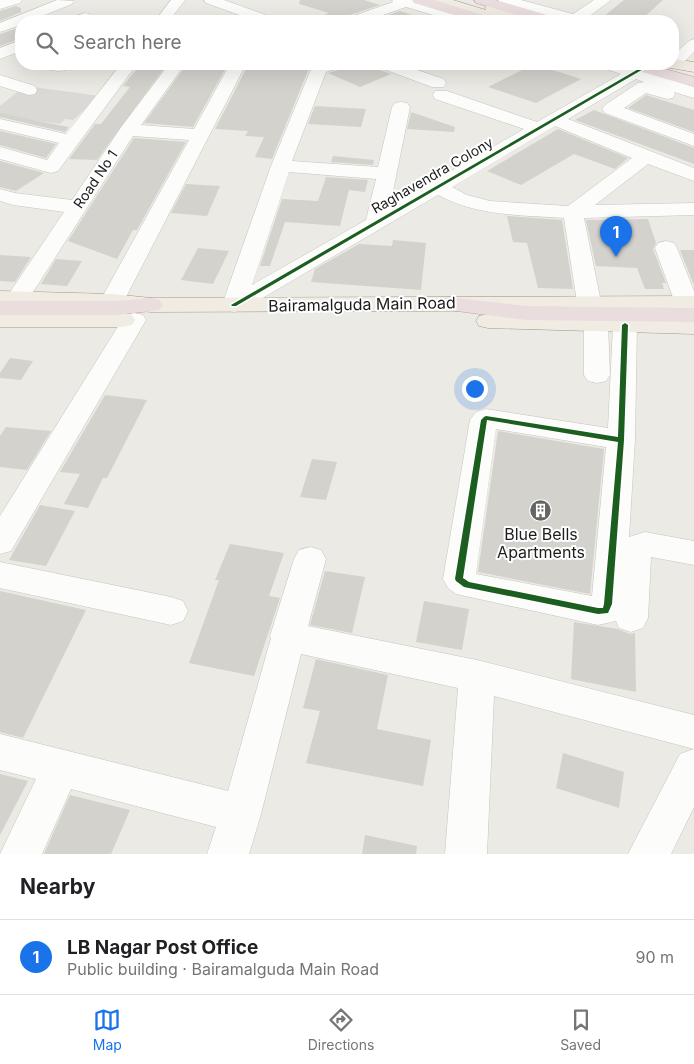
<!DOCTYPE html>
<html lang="en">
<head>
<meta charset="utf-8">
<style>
  :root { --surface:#fff; --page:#f6f6f6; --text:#202124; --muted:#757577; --line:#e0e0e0; --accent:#1a73e8 }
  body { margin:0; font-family:Inter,sans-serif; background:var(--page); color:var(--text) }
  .you { position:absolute; left:474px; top:388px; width:18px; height:18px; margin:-12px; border:4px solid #fff; border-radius:50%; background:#1a73e8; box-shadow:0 0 0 8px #1a73e833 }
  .badge { display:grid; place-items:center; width:32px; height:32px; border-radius:50%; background:var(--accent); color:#fff; font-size:16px; font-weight:700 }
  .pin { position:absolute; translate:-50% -41px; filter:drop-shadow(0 1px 2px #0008) }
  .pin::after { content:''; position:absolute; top:26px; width:18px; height:15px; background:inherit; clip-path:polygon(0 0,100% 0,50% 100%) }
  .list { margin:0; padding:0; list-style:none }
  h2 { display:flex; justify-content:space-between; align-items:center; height:65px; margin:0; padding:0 20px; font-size:21px }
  h2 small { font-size:16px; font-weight:400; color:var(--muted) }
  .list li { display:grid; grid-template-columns:32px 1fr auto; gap:15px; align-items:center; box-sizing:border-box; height:75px; padding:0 20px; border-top:1px solid var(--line) }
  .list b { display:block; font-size:19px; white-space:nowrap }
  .list p { margin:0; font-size:16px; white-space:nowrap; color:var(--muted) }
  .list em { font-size:16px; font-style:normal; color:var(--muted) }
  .icon { flex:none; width:28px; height:28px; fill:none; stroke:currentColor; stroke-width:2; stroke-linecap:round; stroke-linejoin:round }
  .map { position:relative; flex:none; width:694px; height:854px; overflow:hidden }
  .search { position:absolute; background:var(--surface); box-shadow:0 5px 20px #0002; left:15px; right:15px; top:15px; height:55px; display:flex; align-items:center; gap:12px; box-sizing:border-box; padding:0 18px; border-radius:20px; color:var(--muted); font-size:19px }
  .sheet { height:140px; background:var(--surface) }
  nav { display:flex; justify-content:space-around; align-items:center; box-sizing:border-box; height:70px; border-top:1px solid var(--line); background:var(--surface); font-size:14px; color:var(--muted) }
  nav a { display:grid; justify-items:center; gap:2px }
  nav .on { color:var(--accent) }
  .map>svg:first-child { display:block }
  .religious { fill:#dad9d6 }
  .building { fill:#d4d2cd }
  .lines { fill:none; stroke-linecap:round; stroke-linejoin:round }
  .minor-casing { stroke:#c4c4c1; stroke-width:1 }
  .major-casing { stroke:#a29a81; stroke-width:1 }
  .highway-casing { stroke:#c39aa1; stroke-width:1 }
  .minor { fill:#fcfcfb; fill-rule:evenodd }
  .major { fill:#f0ece3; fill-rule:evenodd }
  .highway { fill:#eadddd; fill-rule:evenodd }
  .cycleway-casing { stroke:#fff; stroke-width:3 }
  .cycleway { fill:#1b5e20; fill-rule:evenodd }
  .labels { text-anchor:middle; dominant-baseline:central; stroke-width:4; stroke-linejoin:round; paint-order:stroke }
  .far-street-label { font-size:14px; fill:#1d1d1d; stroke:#fff }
  .street-label { font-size:16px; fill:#1d1d1d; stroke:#fff }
  .poi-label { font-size:16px; fill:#1d1d1d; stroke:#fff }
</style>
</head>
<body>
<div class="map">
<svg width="694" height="854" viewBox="0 0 694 854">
  <rect width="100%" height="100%" fill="#eceae4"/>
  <!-- religious -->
  <polygon class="religious" points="25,86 100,96 73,120 65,119 60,124 0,116 0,106"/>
  <!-- building -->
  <g class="building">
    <polygon points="300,0 364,0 380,5 347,16 344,21 313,21 313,19 329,13 299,4"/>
    <polygon points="624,0 663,0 640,21 598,21"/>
    <polygon points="16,6 21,8 21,12 0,21 0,11"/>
    <polygon points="400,11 419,17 418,21 371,21"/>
    <polygon points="21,27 21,38 0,46 0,34"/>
    <polygon points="141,64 167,64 97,160 69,159 95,124 101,124 130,87 123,86"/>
    <polygon points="187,64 228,64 193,127 144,123"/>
    <polygon points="276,64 314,64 309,68 272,159 255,157 264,137 245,136 248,131 215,129 246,69 273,70"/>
    <polygon points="345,64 374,64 377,69 391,74 360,87 328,73 342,69"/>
    <polygon points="534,64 581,79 536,103 488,87"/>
    <polygon points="646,95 694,110 694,132 628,108"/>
    <polygon points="315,106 366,109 361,127 308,124"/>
    <polygon points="594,110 694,148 694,164 575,120"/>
    <polygon points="411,112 455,127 454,132 407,129"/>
    <polygon points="0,113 42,122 69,127 65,132 0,117"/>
    <polygon points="558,129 628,158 615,169 574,154 521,185 487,171"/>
    <polygon points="0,131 56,144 46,158 0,145"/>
    <polygon points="134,138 186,142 137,230 133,230 117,259 68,241"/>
    <polygon points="333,156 374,160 373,165 331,162"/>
    <polygon points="0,161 44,173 16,191 0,187"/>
    <polygon points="326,177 368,180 365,192 349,190 340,226 285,222 270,266 260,266 282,199 318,201"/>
    <polygon points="186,184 220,186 207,216 171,213"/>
    <polygon points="507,216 562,220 573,289 538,288 527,243 513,242"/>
    <polygon points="648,219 656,243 653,249 666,283 662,283 664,289 645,289 637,268 596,266 586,220"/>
    <polygon points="393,240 426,243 421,290 311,282 315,269 359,244 392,246"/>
    <polygon points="198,248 229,251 213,284 181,280"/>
    <polygon points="680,250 694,250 694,283 693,283"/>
    <polygon points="0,255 31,257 15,282 0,281"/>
    <polygon points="56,259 82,261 67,286 41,284"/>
    <polygon points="10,358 33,361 21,380 0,378 0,373"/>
    <polygon points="105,395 147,400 107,478 103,478 88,508 64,504 80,474 60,472"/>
    <polygon points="6,427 51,431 27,470 0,467 0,436"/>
    <polygon points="498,431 604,449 590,594 478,572"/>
    <polygon points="312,459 337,462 326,500 300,497"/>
    <polygon points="40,505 75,511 46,566 9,560"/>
    <polygon points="230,544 284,553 269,596 280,598 254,676 189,663 219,580 215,580"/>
    <polygon points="325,571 365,577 352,633 310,625"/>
    <polygon points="0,591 86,610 23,738 0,732"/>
    <polygon points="424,601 469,609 462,650 416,642"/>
    <polygon points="574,622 618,629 630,634 635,633 636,692 571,679"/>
    <polygon points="316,659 388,675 377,729 431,740 423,786 306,763 320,711 303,708"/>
    <polygon points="563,753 624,772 619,808 556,788"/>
    <polygon points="0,774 28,781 0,835"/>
    <polygon points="70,795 130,810 111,854 44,854"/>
    <polygon points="365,835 417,846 416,854 362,854"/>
  </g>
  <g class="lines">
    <defs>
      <g id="minor">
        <polygon points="0,0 22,0 20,3 0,9"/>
        <polygon points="57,0 74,1 72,4 30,21 21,21 21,25 0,32 0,23"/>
        <polygon points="171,0 185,0 169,21 155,21"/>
        <polygon points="204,0 224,0 274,18 276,21 256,21 206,3"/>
        <polygon points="392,0 414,0 473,18 475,21 454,21 406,7 366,21 346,21 348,18 393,2"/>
        <polygon points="498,0 521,0 573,14 594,0 611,0 587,18 590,21 567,21 500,3"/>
        <polygon points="85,13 90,14 92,17 90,20 68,21 70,18"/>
        <polygon points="694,39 694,52 683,63 673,64 673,55 689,41"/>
        <polygon points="21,40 21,51 0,59 0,48"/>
        <path d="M42,64h24l2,3 -2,3c-8,2 -19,1 -24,-6z"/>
        <polygon points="121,64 137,64 58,171 51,173 0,159 0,147 47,160 59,143 0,129 0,119 66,134"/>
        <polygon points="169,64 185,64 141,125 194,129 230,64 246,64 124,301 120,306 112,308 104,306 100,301 189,140 133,136 26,303 18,305 10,303 6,298 64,212 13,205 0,201 0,189 15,193 72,200 122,126"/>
        <path d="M319,64h24l-2,3 -15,5 -34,89 86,6 14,-60 3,-4 6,-1 6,1 3,4 -20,99 134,-77 -89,-30 -2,-4 2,-4h12l90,31 84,-48 -21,-7 -2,-3h23l11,3 9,-3 8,1 2,3 -4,4 47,15v11l-20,-6 1,2 -2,4 -6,1 -21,-6 -22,15 70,26v12l-89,-33 -3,-4 3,-4 33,-22 6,-1 -8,-3 -68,40 126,49v13l-46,-17 -53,41 99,-2v12l-110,3 17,84 -4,5 -8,2 -8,-2 -4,-5 -13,-84c-44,-3 -87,-2 -126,-23l-196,115 -8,2 -8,-2 -4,-5 49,-139 40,-97 2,-3zM555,126l77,32 -64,48 -78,-5 -23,-6 -15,-8zM289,172l87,7 -10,41 -114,65z"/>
        <polygon points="376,64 399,64 444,79 446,83 444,87 432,87 378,67"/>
        <polygon points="0,75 35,86 37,90 35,94 29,95 0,86"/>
        <polygon points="666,241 674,243 677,248 694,291 694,308 687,310 679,308 675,303 655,248 658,243"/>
        <polygon points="134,313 143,315 146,320 11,551 0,554 0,516 122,320 125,315"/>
        <polygon points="596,317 605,319 608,324 610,375 606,381 597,383 588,381 584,375 584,324 587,319"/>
        <path d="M625,318l9,2 3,5 -2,115 -6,97 16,-5 49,9v24l-43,-8 -3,61 -5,10 -12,4 -12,-4 -3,-7 -18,4 -142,-31 -8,-6 -5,-9 27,-159 6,-8 10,-3 122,19 5,-103 3,-5zM496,429l110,18 -14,149 -116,-22z"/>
        <polygon points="310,547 321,550 326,559 308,626 477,660 694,715 694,807 671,854 628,854 680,754 694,749 494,696 487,854 445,854 458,688 301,654 261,814 249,854 207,854 216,827 71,789 42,854 0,854 36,779 0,770 0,734 228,791 271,638 270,636 294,559 299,550"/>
        <polygon points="0,562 171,597 183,601 188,611 183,621 171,625 0,588"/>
      </g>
      <g id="major">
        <polygon points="431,0 453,0 486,10 485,8 487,5 492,4 540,18 542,21 520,21 514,19 515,21 493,21 433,3"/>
        <polygon points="673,59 694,62 694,72 665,67 663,64 673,64"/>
        <polygon points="0,291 112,294 151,298 694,296 694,310 151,312 112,308 0,305"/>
        <polygon points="0,313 123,313 132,315 135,320 132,325 123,327 0,327"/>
        <polygon points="488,314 694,320 694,334 488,328 479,326 476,321 479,316"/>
      </g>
      <g id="highway">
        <polygon points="412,0 434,0 493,18 495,21 474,21 414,3"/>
        <polygon points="474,0 496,0 557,18 559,21 537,21 476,3"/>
        <polygon points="623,64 648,64 694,77 694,87 625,67"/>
        <polygon points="449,297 526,306 694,308 694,322 526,320 441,309 437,304 441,299"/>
        <polygon points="151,298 159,300 163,305 159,310 117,315 0,315 0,301 117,301"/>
      </g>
    </defs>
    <!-- minor casing -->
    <use href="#minor" class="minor-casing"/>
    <!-- major casing -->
    <use href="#major" class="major-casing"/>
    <!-- highway casing -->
    <use href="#highway" class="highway-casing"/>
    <!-- minor -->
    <use href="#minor" class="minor"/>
    <!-- major -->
    <use href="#major" class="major"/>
    <!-- highway -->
    <use href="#highway" class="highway"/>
    <defs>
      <g id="cycleway">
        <polygon points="642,67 645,68 236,306 232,306 231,305"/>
        <path d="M625,323l3,2 -4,115 -12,164 -4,9 -10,1 -134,-27 -8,-6 -1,-2 26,-159 3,-3 2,-1 132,21 4,-112zM487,420l131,22 -14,162 -1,4h-5l-129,-26 -6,-4z"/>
      </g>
    </defs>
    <!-- cycleway casing -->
    <use href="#cycleway" class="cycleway-casing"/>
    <!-- cycleway -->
    <use href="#cycleway" class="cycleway"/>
  </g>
  <!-- icons -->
  <defs>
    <symbol id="building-disc" viewBox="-11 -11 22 22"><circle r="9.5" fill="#656563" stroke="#fff"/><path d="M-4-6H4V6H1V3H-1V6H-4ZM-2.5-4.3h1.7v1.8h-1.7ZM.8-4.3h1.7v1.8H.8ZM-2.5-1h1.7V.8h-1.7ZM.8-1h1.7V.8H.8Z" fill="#fff"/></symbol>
  </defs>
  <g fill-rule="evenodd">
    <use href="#building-disc" x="528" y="498" width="25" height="25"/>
  </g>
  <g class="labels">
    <!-- far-street labels -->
    <g class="far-street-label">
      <text transform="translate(432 175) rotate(-30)">Raghavendra Colony</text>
      <text transform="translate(95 179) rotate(-56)">Road No 1</text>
    </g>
    <!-- street labels -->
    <g class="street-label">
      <text transform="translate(362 304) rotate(-1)">Bairamalguda Main Road</text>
    </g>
    <!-- poi labels -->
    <g class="poi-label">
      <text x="541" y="534">Blue Bells<tspan x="541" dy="18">Apartments</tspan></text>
    </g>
  </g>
</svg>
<div class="you"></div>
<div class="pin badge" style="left:616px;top:257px">1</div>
<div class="search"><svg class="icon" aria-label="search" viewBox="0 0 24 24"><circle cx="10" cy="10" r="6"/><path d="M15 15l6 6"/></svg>Search here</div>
</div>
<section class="sheet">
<h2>Nearby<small></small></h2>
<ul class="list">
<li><span class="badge">1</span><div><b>LB Nagar Post Office</b><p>Public building · Bairamalguda Main Road</p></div><em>90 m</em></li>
</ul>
</section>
<nav>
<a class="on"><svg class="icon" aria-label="map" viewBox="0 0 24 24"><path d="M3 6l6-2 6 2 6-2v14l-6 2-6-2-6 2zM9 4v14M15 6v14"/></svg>Map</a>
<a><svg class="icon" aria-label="directions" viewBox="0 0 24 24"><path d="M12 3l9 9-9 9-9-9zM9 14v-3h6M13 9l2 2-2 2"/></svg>Directions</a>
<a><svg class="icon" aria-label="saved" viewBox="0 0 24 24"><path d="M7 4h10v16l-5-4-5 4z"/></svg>Saved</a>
</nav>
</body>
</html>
